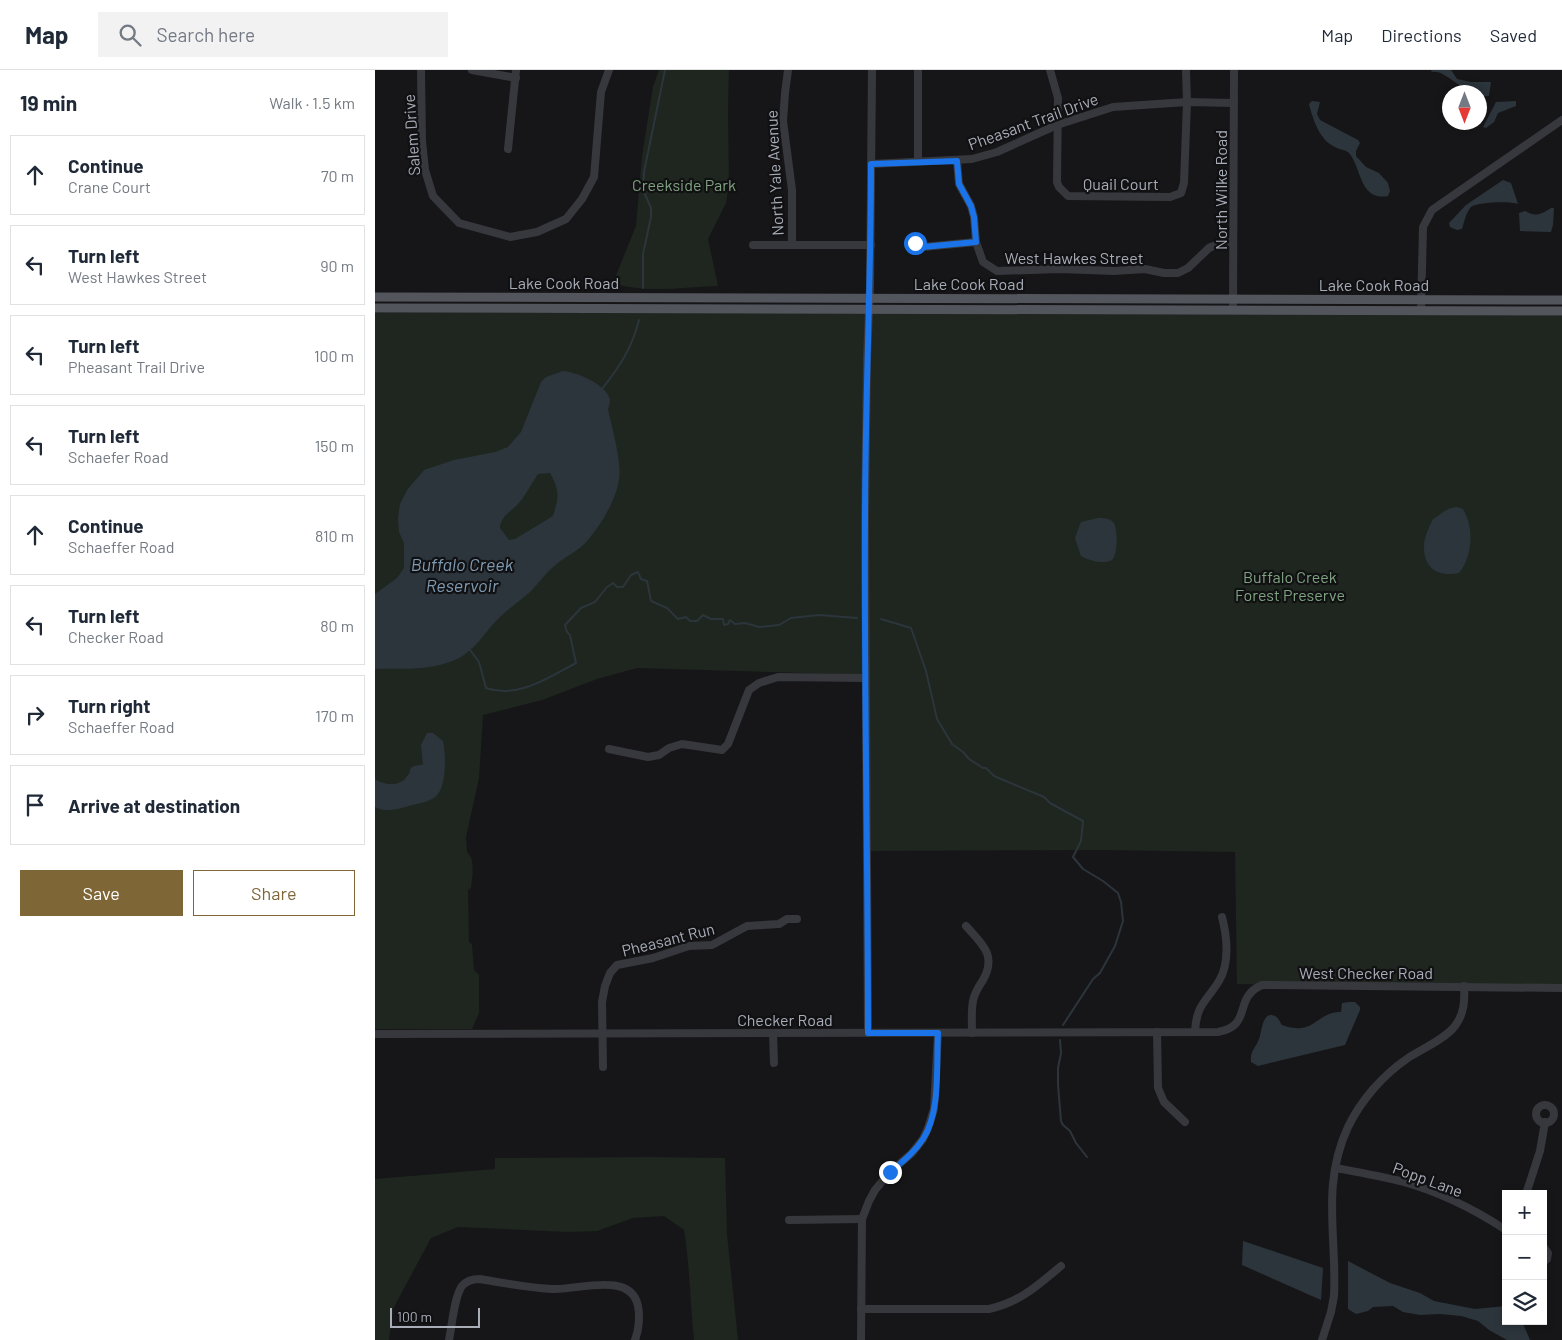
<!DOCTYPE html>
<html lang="en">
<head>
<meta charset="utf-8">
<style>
  :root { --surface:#fff; --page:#f2f2f3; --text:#1f2937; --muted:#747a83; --line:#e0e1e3; --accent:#7e6636 }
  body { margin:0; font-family:Barlow,sans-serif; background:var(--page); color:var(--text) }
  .controls { position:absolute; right:15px; bottom:15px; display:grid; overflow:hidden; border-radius:0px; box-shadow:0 2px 8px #0003 }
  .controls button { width:45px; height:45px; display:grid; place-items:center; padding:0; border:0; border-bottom:1px solid var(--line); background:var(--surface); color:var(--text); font:25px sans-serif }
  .compass { position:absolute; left:1067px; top:15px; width:45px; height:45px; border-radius:50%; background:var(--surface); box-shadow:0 2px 8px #0003; rotate:180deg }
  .scale { position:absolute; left:15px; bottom:12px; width:90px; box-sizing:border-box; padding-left:5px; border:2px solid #a8adb8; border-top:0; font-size:14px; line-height:18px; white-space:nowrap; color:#a8adb8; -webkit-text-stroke:4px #111113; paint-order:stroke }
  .stop { position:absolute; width:15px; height:15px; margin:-11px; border:4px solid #1a73e8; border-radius:50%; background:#fff }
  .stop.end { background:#1a73e8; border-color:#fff; box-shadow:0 1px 5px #0008 }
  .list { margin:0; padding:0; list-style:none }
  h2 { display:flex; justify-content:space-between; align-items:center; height:65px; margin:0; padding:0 20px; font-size:21px }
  h2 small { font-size:16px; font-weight:400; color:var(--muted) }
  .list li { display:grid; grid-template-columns:32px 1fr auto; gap:15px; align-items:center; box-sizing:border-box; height:80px; margin:0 10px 10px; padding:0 10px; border:1px solid var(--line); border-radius:0px }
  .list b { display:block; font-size:19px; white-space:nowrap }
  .list p { margin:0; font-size:16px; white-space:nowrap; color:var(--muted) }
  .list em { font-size:16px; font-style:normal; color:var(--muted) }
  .actions { display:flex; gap:10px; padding:15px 20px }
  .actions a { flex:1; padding:11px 0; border:1px solid var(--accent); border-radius:0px; text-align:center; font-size:18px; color:var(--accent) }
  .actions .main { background:var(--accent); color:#fff }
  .icon { flex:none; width:28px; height:28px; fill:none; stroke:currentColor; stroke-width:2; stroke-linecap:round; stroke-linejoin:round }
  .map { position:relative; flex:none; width:1187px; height:1270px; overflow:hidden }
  header { display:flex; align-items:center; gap:30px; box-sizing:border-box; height:70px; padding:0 25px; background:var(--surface); border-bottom:1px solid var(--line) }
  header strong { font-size:24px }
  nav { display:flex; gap:28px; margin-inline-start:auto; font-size:18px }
  .search { width:350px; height:45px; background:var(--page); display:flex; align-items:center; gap:12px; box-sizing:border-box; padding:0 18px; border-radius:0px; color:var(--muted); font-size:19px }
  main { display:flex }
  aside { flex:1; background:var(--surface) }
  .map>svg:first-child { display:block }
  .green { fill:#1e261f }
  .water { fill:#2c353c; fill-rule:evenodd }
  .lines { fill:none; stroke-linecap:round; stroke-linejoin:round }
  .stream { stroke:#2c353c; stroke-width:2 }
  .minor { stroke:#37383d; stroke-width:8 }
  .major { stroke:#53555c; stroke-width:9 }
  .route { stroke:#1a73e8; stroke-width:6 }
  .labels { text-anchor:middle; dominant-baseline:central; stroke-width:4.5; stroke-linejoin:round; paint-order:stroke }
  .street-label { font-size:16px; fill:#a8adb8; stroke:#111113 }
  .park-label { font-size:16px; fill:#7fa381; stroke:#111113 }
  .water-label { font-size:18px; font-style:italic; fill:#7f9bb3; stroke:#111113 }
</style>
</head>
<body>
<header>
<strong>Map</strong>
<div class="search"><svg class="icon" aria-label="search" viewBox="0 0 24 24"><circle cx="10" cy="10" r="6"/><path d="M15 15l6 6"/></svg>Search here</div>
<nav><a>Map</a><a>Directions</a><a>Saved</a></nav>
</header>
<main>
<aside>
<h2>19 min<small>Walk · 1.5 km</small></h2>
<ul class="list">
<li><svg class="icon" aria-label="ahead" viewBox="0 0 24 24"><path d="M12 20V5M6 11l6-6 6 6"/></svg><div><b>Continue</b><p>Crane Court</p></div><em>70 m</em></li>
<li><svg class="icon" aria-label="left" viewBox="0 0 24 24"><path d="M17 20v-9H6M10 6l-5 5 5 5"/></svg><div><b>Turn left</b><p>West Hawkes Street</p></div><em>90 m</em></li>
<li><svg class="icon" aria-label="left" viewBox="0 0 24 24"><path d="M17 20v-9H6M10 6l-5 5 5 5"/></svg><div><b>Turn left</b><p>Pheasant Trail Drive</p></div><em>100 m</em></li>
<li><svg class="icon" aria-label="left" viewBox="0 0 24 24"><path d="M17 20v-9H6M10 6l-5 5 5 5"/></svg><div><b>Turn left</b><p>Schaefer Road</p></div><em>150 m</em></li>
<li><svg class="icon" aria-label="ahead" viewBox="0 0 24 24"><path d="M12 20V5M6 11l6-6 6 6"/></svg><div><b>Continue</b><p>Schaeffer Road</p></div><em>810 m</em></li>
<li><svg class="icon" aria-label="left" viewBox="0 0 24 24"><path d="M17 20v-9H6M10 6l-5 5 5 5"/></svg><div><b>Turn left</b><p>Checker Road</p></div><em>80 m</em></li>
<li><svg class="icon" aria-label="right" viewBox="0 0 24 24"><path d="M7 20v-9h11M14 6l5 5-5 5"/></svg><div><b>Turn right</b><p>Schaeffer Road</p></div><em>170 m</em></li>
<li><svg class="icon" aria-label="arrive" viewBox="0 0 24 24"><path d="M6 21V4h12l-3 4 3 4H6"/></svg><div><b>Arrive at destination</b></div></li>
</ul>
<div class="actions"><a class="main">Save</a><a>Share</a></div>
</aside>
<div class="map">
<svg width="1187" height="1270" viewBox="0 0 1187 1270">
  <rect width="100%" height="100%" fill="#161618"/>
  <!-- green -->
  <g class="green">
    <path d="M284,0h70l-1,39 1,74 -3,20 -18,36 10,47c-35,1 -72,8 -105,-3l23,-57 6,-70 11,-69z"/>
    <path d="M0,243h842l345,3v672l-325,-4 -2,-132 -133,-2 -232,1 -1,-176 -232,-7 -40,11 -55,21 -59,15 -4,63 -13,59 1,15c9,8 5,25 4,36l-3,2 1,52 3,2 2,26 5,5v38l-7,16h-97z"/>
    <path d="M274,1087l76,1 2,76 11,106h-44c-4,-37 -4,-74 -10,-110l-20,-14 -31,2 -36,13 -29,1 -110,-5 -27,11 -38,71 -4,31h-14v-161l120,-10v-11z"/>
  </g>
  <!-- water -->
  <g class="water">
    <path d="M1056,0h20l6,9 14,3h20l-2,14 -9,1 -1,-5c-20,0 -32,-22 -47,-20z"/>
    <path d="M937,31l8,1 -3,12 3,6 38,20 2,3 -4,8v5l10,11 13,6 9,10 2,8 -2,5c-29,5 -26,-28 -39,-43 -4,-4 -9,-3 -14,-6 -4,-2 -10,-6 -12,-10 -6,-6 -12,-24 -14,-33z"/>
    <polygon points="1141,31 1141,36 1123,43 1119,52 1111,58 1108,57 1121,32"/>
    <path d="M1128,110l8,3 7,21c-8,-3 -40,-2 -47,3 -5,5 -7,16 -9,22l-5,1 -7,-3 -1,-4 17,-18z"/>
    <path d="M1176,138h3l-1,17 -2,7 -31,-1 -1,-18 6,-2c11,6 15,4 26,-3z"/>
    <path d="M188,301c14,1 41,13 46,26 2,4 0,8 -1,12 4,20 14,52 11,71 -4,22 -17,43 -31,60 -10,12 -25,17 -36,28 -8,7 -15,17 -23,25 -9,8 -20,15 -29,24 -15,14 -24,33 -43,42 -29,13 -52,9 -82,10v-75l22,-16 7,-10v-25l-5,-11 -1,-14 2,-14 7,-14 17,-20 30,-10 41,-8 13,-5 13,-15 20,-50 5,-5zM175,403c10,18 9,24 3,43l-38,23 -6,1 -9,-12c1,-12 9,-15 17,-23 8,-8 14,-21 21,-31z"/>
    <path d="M1082,437l6,2c11,18 10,47 -4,64 -19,4 -34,-3 -35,-24 -1,-9 5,-22 9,-30 11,-6 10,-10 24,-12z"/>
    <path d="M723,448c5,0 11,0 15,4 5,5 5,33 -1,38 -9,5 -24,0 -31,-4l-6,-18 6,-16z"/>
    <path d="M52,663h6l10,8c3,13 4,48 -8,56 -8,6 -17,6 -26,9 -12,3 -22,7 -34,1v-28c10,7 26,8 33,-4 3,-3 1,-4 3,-7 3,-3 9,-3 12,-3l-2,-20z"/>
    <path d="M974,932h6l5,5v3l-15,35 -87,21 -7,-4c-1,-12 4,-12 8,-23 3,-7 3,-29 16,-23 3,1 5,6 7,9 33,12 33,-13 59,-13l1,-9z"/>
    <polygon points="868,1171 948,1198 946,1230 867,1195"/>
    <polygon points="973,1191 1015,1213 1045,1223 1059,1231 1100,1239 1131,1236 1131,1251 1147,1251 1155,1270 1132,1270 1114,1260 1103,1251 1086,1246 1065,1244 1045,1245 1028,1242 1018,1236 998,1237 993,1241 981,1244 973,1239"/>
  </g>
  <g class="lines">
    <!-- stream -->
    <g class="stream">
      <polyline points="268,218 268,184 276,147 276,138 268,120 269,102 290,0"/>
      <path d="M227,319c18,-23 30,-41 37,-69"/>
      <polyline points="506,549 536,558 551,601 562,649 577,674 588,682 594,689 608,698 611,698 619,706 669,727 675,733 708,751 706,771 698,787 708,799 728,811 743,823 746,832 748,851 740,876 725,903 718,909 688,955"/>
      <path d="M95,580l9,12 7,26c32,11 63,-11 90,-25l-6,-28 -3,-3 -2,-7 16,-17 14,-6 12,-15 6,-4 4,4h6l8,-12 7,-3 3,7 6,2 4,20 16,7 11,11 8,-2 4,4h7l6,-6 8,4h12l1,6 4,-1 2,-4 5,4 10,-1 14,4 20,-2 12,-7 28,-3 38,3"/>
      <polyline points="685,970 686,983 683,998 683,1015 686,1051 688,1055 695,1061 701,1073 712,1087"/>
    </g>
    <!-- minor -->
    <g class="minor">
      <polyline points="46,0 47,71 50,100 58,126 84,153 135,167 162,162 191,149 207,129 219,107 226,22 234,0"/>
      <polyline points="97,0 141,8"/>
      <polyline points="413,0 410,23 408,51 417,120 417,174"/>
      <polyline points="675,0 683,28 682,112 684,117 693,126 795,127 806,123 809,113 812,32 811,0"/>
      <polyline points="133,79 141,0"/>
      <polyline points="543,91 543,0"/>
      <polyline points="582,91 584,114 596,136 599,147 601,172 608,192 622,201 684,199 739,201 770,199 789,203 803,203 813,198 834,178 843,174 858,172"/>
      <polyline points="496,94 597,89 622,82 682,55 738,37 812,32 859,33"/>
      <polyline points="540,173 548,177 601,172"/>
      <polyline points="378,175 496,175"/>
      <polyline points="858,239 859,0"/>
      <polyline points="1046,240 1048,157 1057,140 1187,50"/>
      <polyline points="234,679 273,687 284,685 294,678 307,674 347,680 353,674 374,620 384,613 403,607 490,608"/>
      <path d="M591,856c16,18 31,29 17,54 -4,6 -9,14 -10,21 -2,10 -1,22 -1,32"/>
      <polyline points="782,962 783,1018 789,1032 810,1052"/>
      <path d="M820,962c1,-27 11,-30 24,-51 11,-18 8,-45 3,-64"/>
      <polyline points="398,963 399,993"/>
      <polyline points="493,963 490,450 492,288 495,218 497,0"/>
      <path d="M0,964l843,-2c36,-7 14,-34 44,-47l300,3"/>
      <polyline points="228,997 227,932 230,916 235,903 242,895 278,888 314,876 337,875 372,856 404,854 412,849 422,849"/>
      <circle cx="1170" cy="1044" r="9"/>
      <path d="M961,1098c21,4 43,8 64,13 37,10 74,28 106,49"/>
      <polyline points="1151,1124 1165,1081 1170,1052"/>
      <polyline points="414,1150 487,1149"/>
      <polyline points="1168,1176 1173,1183 1172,1189 1168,1192"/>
      <path d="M486,1239h128c31,-7 48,-23 72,-43"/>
      <path d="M74,1270c3,-14 5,-43 13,-54 5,-6 12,-7 18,-7 24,4 49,9 73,10 25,1 78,-18 85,17 2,10 1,24 -3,34"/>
      <polyline points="486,1270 487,1149 494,1131 500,1120 515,1102 537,1083 548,1069 553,1058 559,1039 563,963"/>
      <path d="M947,1270l9,-28 3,-16c3,-60 -13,-111 14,-169 13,-27 35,-52 60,-69 14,-9 37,-19 47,-32 9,-12 10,-25 9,-40"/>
    </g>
    <!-- major -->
    <g class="major">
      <polyline points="0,227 1187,230"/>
      <polyline points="0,238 1187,241"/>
    </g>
  </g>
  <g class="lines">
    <!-- route -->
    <path class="route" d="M515,1102c12,-10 24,-19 33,-33 18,-28 13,-73 15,-106h-70c0,-171 -4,-341 -3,-511 0,-120 6,-239 6,-358l86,-3 2,23 12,22 3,11 2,25 -53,5 -8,-4"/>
  </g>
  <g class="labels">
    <!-- street labels -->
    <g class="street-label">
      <text transform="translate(658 51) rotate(-20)">Pheasant Trail Drive</text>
      <text transform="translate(36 65) rotate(-94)">Salem Drive</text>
      <text transform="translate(399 103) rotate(-93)">North Yale Avenue</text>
      <text x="746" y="113">Quail Court</text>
      <text transform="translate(845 120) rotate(-90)">North Wilke Road</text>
      <text x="699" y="187">West Hawkes Street</text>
      <text x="189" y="212">Lake Cook Road</text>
      <text x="594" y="213">Lake Cook Road</text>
      <text x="999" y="214">Lake Cook Road</text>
      <text transform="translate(293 869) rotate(-14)">Pheasant Run</text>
      <text x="991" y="902">West Checker Road</text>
      <text x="410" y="949">Checker Road</text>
      <text transform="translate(1053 1109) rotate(20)">Popp Lane</text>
    </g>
    <!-- park labels -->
    <g class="park-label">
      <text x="309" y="114">Creekside Park</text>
      <text x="915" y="506">Buffalo Creek<tspan x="915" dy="18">Forest Preserve</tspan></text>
    </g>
    <!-- water labels -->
    <g class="water-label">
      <text x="87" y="494">Buffalo Creek<tspan x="87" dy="21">Reservoir</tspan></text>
    </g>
  </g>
</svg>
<div class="controls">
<button>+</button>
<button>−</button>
<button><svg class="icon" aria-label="layers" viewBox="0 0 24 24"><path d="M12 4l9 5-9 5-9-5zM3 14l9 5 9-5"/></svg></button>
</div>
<svg class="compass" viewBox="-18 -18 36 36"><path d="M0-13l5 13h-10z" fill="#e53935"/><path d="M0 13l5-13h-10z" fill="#747a83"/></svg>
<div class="scale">100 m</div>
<div class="stop" style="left:540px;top:173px"></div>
<div class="stop end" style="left:515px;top:1102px"></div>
</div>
</main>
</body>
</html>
